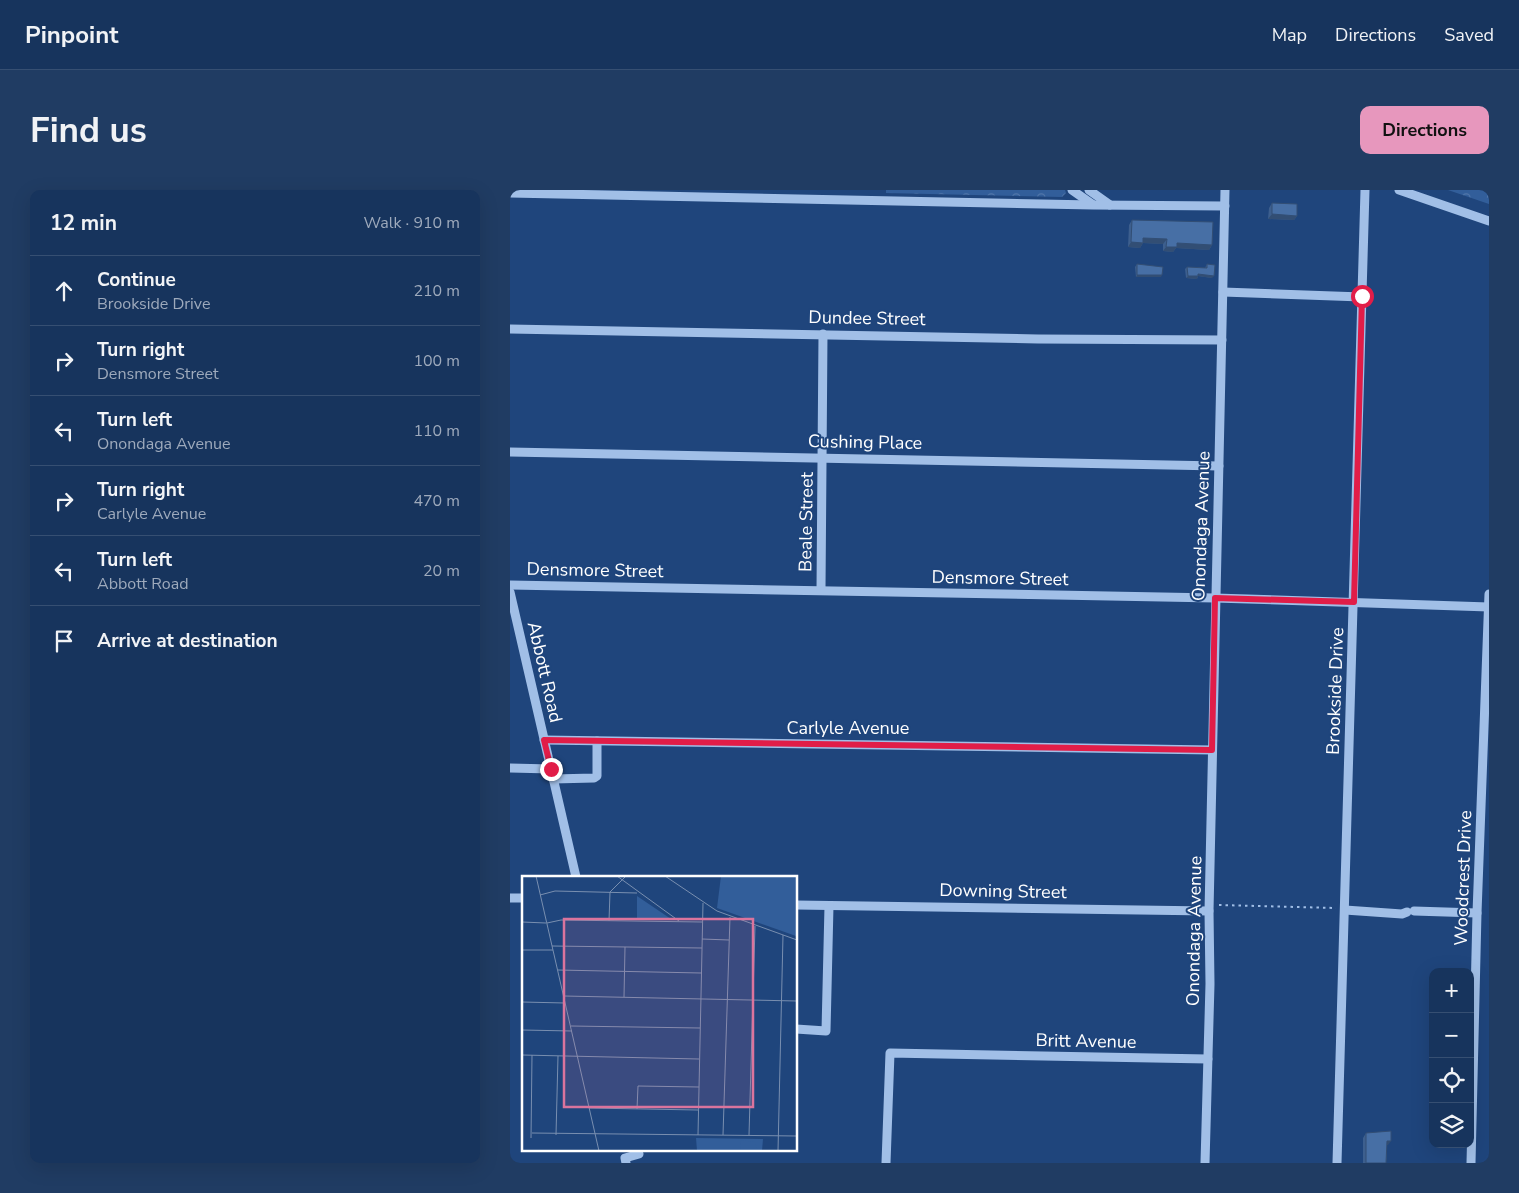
<!DOCTYPE html>
<html lang="en">
<head>
<meta charset="utf-8">
<style>
  :root { --surface:#17345d; --page:#203c63; --text:#f1f3f6; --muted:#9eaabc; --line:#364f72; --accent:#e797bd }
  body { margin:0; font-family:"Nunito Sans",sans-serif; background:var(--page); color:var(--text) }
  .controls { position:absolute; right:15px; bottom:15px; display:grid; overflow:hidden; border-radius:10px; box-shadow:0 5px 20px #0002 }
  .controls button { width:45px; height:45px; display:grid; place-items:center; padding:0; border:0; border-bottom:1px solid var(--line); background:var(--surface); color:var(--text); font:25px sans-serif }
  .stop { position:absolute; width:15px; height:15px; margin:-11px; border:4px solid #e11d48; border-radius:50%; background:#fff }
  .stop.end { background:#e11d48; border-color:#fff; box-shadow:0 1px 5px #0008 }
  .list { margin:0; padding:0; list-style:none }
  h2 { display:flex; justify-content:space-between; align-items:center; height:65px; margin:0; padding:0 20px; font-size:21px }
  h2 small { font-size:16px; font-weight:400; color:var(--muted) }
  .list li { display:grid; grid-template-columns:32px 1fr auto; gap:15px; align-items:center; box-sizing:border-box; height:70px; padding:0 20px; border-top:1px solid var(--line) }
  .list b { display:block; font-size:19px; white-space:nowrap }
  .list p { margin:0; font-size:16px; white-space:nowrap; color:var(--muted) }
  .list em { font-size:16px; font-style:normal; color:var(--muted) }
  .icon { flex:none; width:28px; height:28px; fill:none; stroke:currentColor; stroke-width:2; stroke-linecap:round; stroke-linejoin:round }
  .map { position:relative; flex:none; width:979px; height:973px; overflow:hidden; border-radius:10px }
  header { display:flex; align-items:center; gap:30px; box-sizing:border-box; height:70px; padding:0 25px; background:var(--surface); border-bottom:1px solid var(--line) }
  header strong { font-size:24px }
  nav { display:flex; gap:28px; margin-inline-start:auto; font-size:18px }
  .intro { display:flex; align-items:center; justify-content:space-between; box-sizing:border-box; height:120px; padding:0 30px }
  h1 { margin:0; font-size:35px }
  .button { padding:12px 22px; border-radius:10px; background:var(--accent); color:#111; font-size:18px; font-weight:700 }
  main { display:flex; gap:30px; padding:0 30px }
  aside { flex:1; background:var(--surface); border-radius:10px; box-shadow:0 5px 20px #0002 }
  .map>svg:first-child { display:block }
  .forest { fill:url(#forest-crowns) }
  .lines { fill:none; stroke-linecap:round; stroke-linejoin:round }
  .path { stroke:#a1bfe7; stroke-width:2; stroke-dasharray:2.5 4; stroke-linecap:butt }
  .minor { stroke:#a1bfe7; stroke-width:9 }
  .wall { fill:#3d5f8e }
  .shaded-wall { fill:#324e74 }
  .building { fill:#476fa5; stroke:#324e74 }
  .route { stroke:#e11d48; stroke-width:6 }
  .labels { text-anchor:middle; dominant-baseline:central; stroke-width:4; stroke-linejoin:round; paint-order:stroke }
  .street-label { font-size:18px; fill:#fff; stroke:#1f457c }
  .inset-road { fill:none; stroke:#798fb0; stroke-width:1 }
  .view { fill:#da749d; fill-opacity:0.15; stroke:#da749d; stroke-width:2.5 }
  .inset-edge { fill:none; stroke:#fff; stroke-width:2.5 }
</style>
</head>
<body>
<header>
<strong>Pinpoint</strong>
<nav><a>Map</a><a>Directions</a><a>Saved</a></nav>
</header>
<div class="intro"><h1>Find us</h1><a class="button">Directions</a></div>
<main>
<aside>
<h2>12 min<small>Walk · 910 m</small></h2>
<ul class="list">
<li><svg class="icon" aria-label="ahead" viewBox="0 0 24 24"><path d="M12 20V5M6 11l6-6 6 6"/></svg><div><b>Continue</b><p>Brookside Drive</p></div><em>210 m</em></li>
<li><svg class="icon" aria-label="right" viewBox="0 0 24 24"><path d="M7 20v-9h11M14 6l5 5-5 5"/></svg><div><b>Turn right</b><p>Densmore Street</p></div><em>100 m</em></li>
<li><svg class="icon" aria-label="left" viewBox="0 0 24 24"><path d="M17 20v-9H6M10 6l-5 5 5 5"/></svg><div><b>Turn left</b><p>Onondaga Avenue</p></div><em>110 m</em></li>
<li><svg class="icon" aria-label="right" viewBox="0 0 24 24"><path d="M7 20v-9h11M14 6l5 5-5 5"/></svg><div><b>Turn right</b><p>Carlyle Avenue</p></div><em>470 m</em></li>
<li><svg class="icon" aria-label="left" viewBox="0 0 24 24"><path d="M17 20v-9H6M10 6l-5 5 5 5"/></svg><div><b>Turn left</b><p>Abbott Road</p></div><em>20 m</em></li>
<li><svg class="icon" aria-label="arrive" viewBox="0 0 24 24"><path d="M6 21V4h12l-3 4 3 4H6"/></svg><div><b>Arrive at destination</b></div></li>
</ul>
</aside>
<div class="map">
<svg width="979" height="973" viewBox="0 0 979 973">
  <defs>
    <pattern id="forest-crowns" width="20" height="18" patternUnits="userSpaceOnUse" patternTransform="scale(1.25)"><rect width="20" height="18" fill="#325e9a"/><path d="M2 6a3 3 0 1 1 6 0M12 15a3 3 0 1 1 6 0" fill="none" stroke="#5176a9"/></pattern>
  </defs>
  <rect width="100%" height="100%" fill="#1f457c"/>
  <!-- forest -->
  <g class="forest">
    <polygon points="376,0 555,0 556,3 552,7 376,3"/>
    <polygon points="938,0 979,0 979,14"/>
  </g>
  <g class="lines">
    <!-- path -->
    <polyline class="path" points="709,715 826,718"/>
    <!-- minor -->
    <g class="minor">
      <polyline points="562,0 582,14"/>
      <polyline points="579,0 600,15"/>
      <polyline points="889,0 979,31"/>
      <polyline points="0,3 583,15 715,16"/>
      <polyline points="713,102 852,107"/>
      <polyline points="0,139 528,149 712,150"/>
      <polyline points="0,262 709,276"/>
      <polyline points="0,395 705,408 979,417"/>
      <polyline points="311,400 313,144"/>
      <polyline points="0,402 66,687"/>
      <polyline points="34,550 702,560"/>
      <polyline points="0,578 41,579"/>
      <polyline points="43,589 84,588 87,586 87,551"/>
      <polyline points="0,708 14,708"/>
      <polyline points="286,715 699,721"/>
      <polyline points="835,720 892,724 897,722"/>
      <polyline points="904,721 967,723"/>
      <polyline points="286,839 316,841 319,716"/>
      <polyline points="116,973 115,968 129,964"/>
      <polyline points="376,973 380,863 698,869"/>
      <polyline points="695,973 700,794 699,721 715,0"/>
      <polyline points="827,973 855,0"/>
      <polyline points="961,973 967,723 979,404"/>
    </g>
  </g>
  <!-- wall -->
  <g class="wall">
    <polygon points="762,13 787,26 784,30 758,29 759,18"/>
    <polygon points="622,30 702,55 699,60 666,58 663,62 653,61 653,54 633,53 630,58 618,57 619,35"/>
    <polygon points="627,74 651,87 626,87 625,77"/>
    <polygon points="697,74 702,88 688,86 687,89 676,88 675,79 677,77 695,78"/>
    <polygon points="856,943 878,955 877,955 876,973 853,973 853,948"/>
  </g>
  <!-- shaded-wall -->
  <g class="shaded-wall">
    <polygon points="762,24 787,26 784,30 758,29"/>
    <polygon points="633,48 657,49 653,54 633,53 630,58 618,57 621,52"/>
    <polygon points="667,53 702,55 699,60 666,58 663,62 653,61 656,57"/>
    <polygon points="688,84 704,86 702,88 688,86 687,89 676,88 678,86"/>
    <polygon points="627,85 652,85 651,87 626,87"/>
    <polygon points="877,951 881,951 878,955 874,955"/>
  </g>
  <!-- building -->
  <g class="building">
    <polygon points="762,13 787,14 787,26 762,24"/>
    <polygon points="622,30 703,32 702,55 667,53 667,57 656,57 657,49 633,48 633,53 621,52"/>
    <polygon points="627,74 653,77 652,85 627,85"/>
    <polygon points="697,74 705,75 704,86 688,84 688,86 678,86 677,77 697,78"/>
    <polygon points="881,941 881,951 877,951 876,973 856,973 856,943"/>
  </g>
  <g class="lines">
    <!-- route -->
    <polyline class="route" points="41,579 34,550 702,560 705,408 844,412 852,106"/>
  </g>
  <g class="labels">
    <!-- street labels -->
    <g class="street-label">
      <text transform="translate(357 128) rotate(1)">Dundee Street</text>
      <text transform="translate(355 252) rotate(1)">Cushing Place</text>
      <text transform="translate(296 332) rotate(-89)">Beale Street</text>
      <text transform="translate(691 336) rotate(-88)">Onondaga Avenue</text>
      <text transform="translate(85 380) rotate(1)">Densmore Street</text>
      <text transform="translate(490 388) rotate(1)">Densmore Street</text>
      <text transform="translate(35 482) rotate(77)">Abbott Road</text>
      <text transform="translate(825 501) rotate(-88)">Brookside Drive</text>
      <text x="338" y="538">Carlyle Avenue</text>
      <text transform="translate(953 688) rotate(-88)">Woodcrest Drive</text>
      <text transform="translate(493 701) rotate(1)">Downing Street</text>
      <text transform="translate(684 741) rotate(-89)">Onondaga Avenue</text>
      <text transform="translate(576 851) rotate(1)">Britt Avenue</text>
    </g>
  </g>
  <!-- overview -->
  <g transform="translate(12 686)">
    <rect width="275" height="275" fill="#1f457c"/>
    <path d="M199,0h76l-1,60 -79,-28zM115,20l34,23 1,1h-35zM174,262l67,1 -1,12h-65z" fill="#325e9a"/>
    <path d="M219,264l14,2 3,9h-18z" fill="#325e9a"/>
    <path class="inset-road" d="M14,0l63,275M95,0l62,45M143,0l52,35 80,29M18,19l15,-4 82,2M87,45l1,-29 16,-16M0,46l24,1M25,47l14,-3 141,2M180,63l27,1M30,70l150,2M0,74h31M36,94l143,3M0,111v15l43,1M42,120l233,5M102,121l1,-50M49,150l129,2M0,154l50,1M0,179l177,4M67,232l109,2M115,233l1,-23 61,1M10,257l265,3M34,259l2,-79M176,259l5,-232M201,259l7,-218M227,259l6,-209M9,262l1,-83M256,275l5,-216"/>
    <path class="view" d="M42,43h189v188h-189z"/>
    <rect width="275" height="275" class="inset-edge"/>
  </g>
</svg>
<div class="controls">
<button>+</button>
<button>−</button>
<button><svg class="icon" aria-label="locate" viewBox="0 0 24 24"><circle cx="12" cy="12" r="6"/><path d="M12 2v4M12 18v4M2 12h4M18 12h4"/></svg></button>
<button><svg class="icon" aria-label="layers" viewBox="0 0 24 24"><path d="M12 4l9 5-9 5-9-5zM3 14l9 5 9-5"/></svg></button>
</div>
<div class="stop" style="left:852px;top:106px"></div>
<div class="stop end" style="left:41px;top:579px"></div>
</div>
</main>
</body>
</html>
